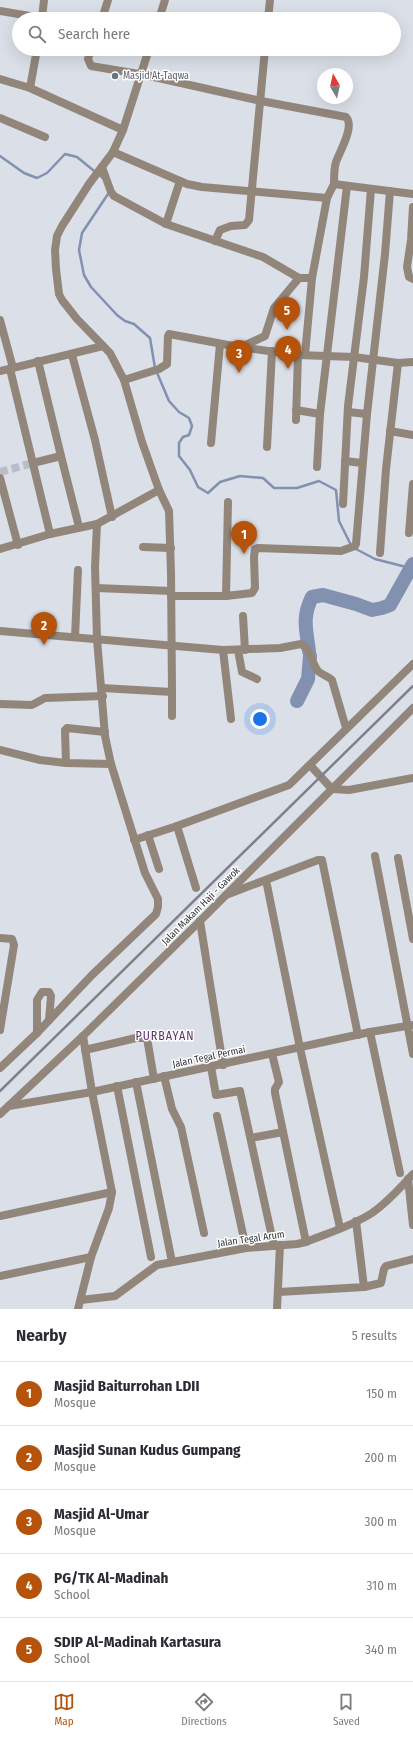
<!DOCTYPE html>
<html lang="en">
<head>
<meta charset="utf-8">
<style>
  :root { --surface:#fff; --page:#f2f2f3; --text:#2b2b33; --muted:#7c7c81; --line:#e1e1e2; --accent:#b45309 }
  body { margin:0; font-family:"Fira Sans Condensed",sans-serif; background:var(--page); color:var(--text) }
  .compass { position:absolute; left:317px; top:68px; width:36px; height:36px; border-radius:50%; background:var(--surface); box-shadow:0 4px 16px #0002; rotate:351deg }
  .you { position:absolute; left:260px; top:719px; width:14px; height:14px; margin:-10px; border:3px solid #fff; border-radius:50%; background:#1a73e8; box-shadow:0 0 0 6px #1a73e833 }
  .badge { display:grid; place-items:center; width:26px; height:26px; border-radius:50%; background:var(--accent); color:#fff; font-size:13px; font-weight:700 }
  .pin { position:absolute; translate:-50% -33px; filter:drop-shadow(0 1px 2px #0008) }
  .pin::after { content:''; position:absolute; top:21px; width:14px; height:12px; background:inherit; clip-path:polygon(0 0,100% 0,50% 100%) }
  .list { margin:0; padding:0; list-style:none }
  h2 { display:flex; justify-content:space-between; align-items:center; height:52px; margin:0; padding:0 16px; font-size:17px }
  h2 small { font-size:13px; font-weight:400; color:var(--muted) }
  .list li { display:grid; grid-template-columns:26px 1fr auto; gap:12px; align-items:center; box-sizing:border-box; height:64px; padding:0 16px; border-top:1px solid var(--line) }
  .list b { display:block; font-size:15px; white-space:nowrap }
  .list p { margin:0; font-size:13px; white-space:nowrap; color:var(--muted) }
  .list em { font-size:13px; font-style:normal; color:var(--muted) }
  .icon { flex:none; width:22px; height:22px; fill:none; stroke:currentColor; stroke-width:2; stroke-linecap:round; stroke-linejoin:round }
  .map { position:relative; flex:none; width:413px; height:1309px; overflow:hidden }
  .search { position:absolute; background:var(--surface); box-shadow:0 4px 16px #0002; left:12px; right:12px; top:12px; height:44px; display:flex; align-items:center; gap:10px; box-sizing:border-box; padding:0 14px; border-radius:22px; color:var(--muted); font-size:15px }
  .sheet { height:372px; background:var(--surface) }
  nav { display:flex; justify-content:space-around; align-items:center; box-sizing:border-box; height:56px; border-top:1px solid var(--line); background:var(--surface); font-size:11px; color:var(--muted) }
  nav a { display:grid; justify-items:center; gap:2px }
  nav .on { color:var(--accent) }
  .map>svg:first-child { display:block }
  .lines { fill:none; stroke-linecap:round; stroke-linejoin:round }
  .stream { stroke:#8291b0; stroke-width:2.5 }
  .river { stroke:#8291b0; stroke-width:14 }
  .minor-tunnel { stroke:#b9bdc5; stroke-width:8; stroke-dasharray:8 4; stroke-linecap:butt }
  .minor { stroke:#92867b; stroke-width:8 }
  .tertiary { stroke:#92867b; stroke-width:8 }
  .rail { stroke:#7e8188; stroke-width:2.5 }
  .worship-dot { fill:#6b7280; stroke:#fff; stroke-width:1.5 }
  .labels { text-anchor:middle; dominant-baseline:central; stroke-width:3; stroke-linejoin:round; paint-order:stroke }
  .worship-label { font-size:10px; fill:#5b616d; stroke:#fff; text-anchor:start }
  .street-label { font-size:10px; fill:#333539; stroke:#fff }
  .quarter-label { font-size:12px; letter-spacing:1px; fill:#5c3268; stroke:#fff }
</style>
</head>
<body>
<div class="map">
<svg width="413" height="1309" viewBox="0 0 413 1309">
  <rect width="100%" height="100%" fill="#dadfe8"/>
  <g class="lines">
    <!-- stream -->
    <g class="stream">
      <polyline points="0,156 24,173 37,178 47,173 65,154 77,157 104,179"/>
      <polyline points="108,194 82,233 79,250 84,275 91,287 117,315 125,321 134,324 150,338 155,368 169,401 179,412 189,418 192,426 189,435 183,437 179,443 179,456 190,470 198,487 208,493 220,482 240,476 263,478 274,488 297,488 319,481 336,490 339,521 351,545"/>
      <polyline points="354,548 375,559 410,568"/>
    </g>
    <!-- river -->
    <g class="river">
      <path d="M309,651c-3,-22 -7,-34 3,-54l11,-2 33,9 16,6 10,-2 8,-3 23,-41"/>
      <polyline points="297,701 308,679 310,656"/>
    </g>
    <!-- minor-tunnel -->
    <polyline class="minor-tunnel" points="0,472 33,463"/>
    <!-- minor -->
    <g class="minor">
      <polyline points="44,0 42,18 56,19"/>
      <polyline points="0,11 42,18 42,19"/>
      <polyline points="102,19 108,0"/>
      <polyline points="159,19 165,0"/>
      <polyline points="268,19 270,0"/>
      <path d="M91,49l-3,10 3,7 54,9 116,26 85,16c9,9 -6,34 -10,45 -2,6 -2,15 -2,22"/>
      <polyline points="306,49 322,51"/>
      <polyline points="0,79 30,88 123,130"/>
      <polyline points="30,88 37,49"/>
      <polyline points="0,118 45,137"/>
      <polyline points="113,152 187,184 202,187 327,198 334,184 413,194"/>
      <polyline points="102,167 111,192 114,196 166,224 263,257 299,278 312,278 327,198"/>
      <polyline points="413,207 411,240 407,267 409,277 413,279"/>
      <polyline points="166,224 180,181"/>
      <polyline points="215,241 220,230 231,226 245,225 249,220 265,49"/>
      <polyline points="0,320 13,368"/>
      <polyline points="241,347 265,336 274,308 299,278"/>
      <polyline points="72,355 95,440 112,517"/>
      <polyline points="305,355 312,278"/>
      <polyline points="38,361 61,456"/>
      <polyline points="10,369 50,534"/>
      <polyline points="0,371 103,346"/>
      <polyline points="124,380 159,369 167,364 168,336 169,334 239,347 298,355 354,357 398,363 413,362"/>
      <polyline points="296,410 320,414"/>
      <polyline points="348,412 367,414"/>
      <polyline points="296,420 298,355"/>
      <polyline points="390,431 413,435"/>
      <polyline points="211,443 220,344"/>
      <polyline points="267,447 272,351"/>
      <polyline points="345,461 362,463"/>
      <polyline points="33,463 61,456 79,527"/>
      <polyline points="317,467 320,414 347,186"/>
      <polyline points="0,478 18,545"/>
      <polyline points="343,504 348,406 364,277 371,189"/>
      <polyline points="409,533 413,484"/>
      <polyline points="143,547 171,548"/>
      <polyline points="0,549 50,534 97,524 159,490"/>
      <polyline points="380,553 386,469 398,363"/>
      <polyline points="96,588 171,591"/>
      <polyline points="171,596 226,596 252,593 255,588 254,557 255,549 258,548 341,551 355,546 356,544 367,414 385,254 390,191"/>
      <polyline points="226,596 228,502"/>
      <polyline points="243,616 245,650"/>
      <path d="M0,631l223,19 57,-2 21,-4c10,4 10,19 17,27 4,4 10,5 14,9l14,48"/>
      <polyline points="75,637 78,570"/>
      <polyline points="223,650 231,719"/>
      <polyline points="238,650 242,672 257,679"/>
      <polyline points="102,688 172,692 171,573 169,511 159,490 142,442 124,380 110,353 77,319 62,300 59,294 56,269 55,250 57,236 62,226 89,184 113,152 123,130 149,49"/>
      <polyline points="172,692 172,716"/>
      <polyline points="0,704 32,705 45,698 103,696"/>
      <polyline points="0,750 40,760 66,763 111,764"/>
      <polyline points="66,763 65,730 67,728 105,732"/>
      <polyline points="310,765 332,789 349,790 413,778"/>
      <polyline points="177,826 196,888"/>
      <polyline points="148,835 159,869"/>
      <polyline points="134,840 177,826 289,785 413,664"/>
      <polyline points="375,856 413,1054"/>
      <polyline points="398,858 413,939"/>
      <polyline points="267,885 300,1048 340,1228"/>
      <polyline points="226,895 318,860 322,860 358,1035"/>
      <polyline points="200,921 223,1065"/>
      <polyline points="0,938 12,939 14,945 0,1030"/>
      <polyline points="370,1032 400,1173"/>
      <polyline points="37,1033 37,1000 42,992 49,992 51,996 49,1020"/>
      <polyline points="85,1050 136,1038 147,1038 154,1079"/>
      <polyline points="272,1054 279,1082 275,1089 275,1093 306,1242"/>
      <polyline points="211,1067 216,1095 240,1091 274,1246"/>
      <polyline points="0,1068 37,1033 92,975 156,914 158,907 158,899 145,873 111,764 105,736 97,639 95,567 97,524"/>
      <polyline points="164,1076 172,1109 181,1127 204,1233"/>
      <polyline points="136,1082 172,1262"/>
      <polyline points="117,1086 151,1257"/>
      <polyline points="217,1116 246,1248"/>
      <polyline points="251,1138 283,1132"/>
      <polyline points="408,1179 413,1225"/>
      <polyline points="0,1216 112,1192"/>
      <polyline points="0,1276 91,1257"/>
      <polyline points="364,1287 381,1283 384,1269 386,1266 413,1259"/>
      <polyline points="279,1292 364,1287 356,1221"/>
      <path d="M81,1300l34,-4 42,-31 89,-17 51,-4 9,-2c22,-9 46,-16 66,-29 16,-11 28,-25 41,-39"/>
      <polyline points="78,1309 91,1257 109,1208 112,1192 92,1092 83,1036"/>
      <polyline points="277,1309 280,1245"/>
    </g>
    <!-- tertiary -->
    <g class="tertiary">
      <polyline points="9,1106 92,1092 370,1032 413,1025"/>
      <polyline points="0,1114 83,1036 200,921 413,708"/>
    </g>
    <!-- rail -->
    <polyline class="rail" points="0,1091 413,686"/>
  </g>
  <!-- markers -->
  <circle class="worship-dot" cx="115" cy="76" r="4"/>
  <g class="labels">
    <!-- worship labels -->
    <g class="worship-label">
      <text x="123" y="76">Masjid At-Taqwa</text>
    </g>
    <!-- street labels -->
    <g class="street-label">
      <text transform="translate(201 906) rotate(-45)">Jalan Makam Haji - Gawok</text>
      <text transform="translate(209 1057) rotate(-12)">Jalan Tegal Permai</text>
      <text transform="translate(251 1239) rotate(-8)">Jalan Tegal Arum</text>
    </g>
    <!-- quarter labels -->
    <g class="quarter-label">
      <text x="165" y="1036">PURBAYAN</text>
    </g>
  </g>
</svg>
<svg class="compass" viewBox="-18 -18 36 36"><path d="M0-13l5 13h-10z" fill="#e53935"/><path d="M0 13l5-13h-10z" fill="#7c7c81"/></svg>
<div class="you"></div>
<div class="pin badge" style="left:244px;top:554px">1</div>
<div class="pin badge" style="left:44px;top:645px">2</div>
<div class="pin badge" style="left:239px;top:373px">3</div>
<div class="pin badge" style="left:288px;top:369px">4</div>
<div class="pin badge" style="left:287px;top:330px">5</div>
<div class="search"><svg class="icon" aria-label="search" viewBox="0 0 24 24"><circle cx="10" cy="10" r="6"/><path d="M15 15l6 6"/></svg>Search here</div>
</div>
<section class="sheet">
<h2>Nearby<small>5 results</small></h2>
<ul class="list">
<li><span class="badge">1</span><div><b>Masjid Baiturrohan LDII</b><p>Mosque</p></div><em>150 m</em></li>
<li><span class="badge">2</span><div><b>Masjid Sunan Kudus Gumpang</b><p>Mosque</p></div><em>200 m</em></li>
<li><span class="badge">3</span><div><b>Masjid Al-Umar</b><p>Mosque</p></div><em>300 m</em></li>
<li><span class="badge">4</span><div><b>PG/TK Al-Madinah</b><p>School</p></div><em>310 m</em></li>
<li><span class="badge">5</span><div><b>SDIP Al-Madinah Kartasura</b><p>School</p></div><em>340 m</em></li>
</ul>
</section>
<nav>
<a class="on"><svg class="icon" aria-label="map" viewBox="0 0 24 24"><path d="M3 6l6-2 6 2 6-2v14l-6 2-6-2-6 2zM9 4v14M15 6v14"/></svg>Map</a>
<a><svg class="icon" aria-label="directions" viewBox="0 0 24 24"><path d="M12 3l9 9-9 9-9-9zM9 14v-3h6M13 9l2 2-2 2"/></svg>Directions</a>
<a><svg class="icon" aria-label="saved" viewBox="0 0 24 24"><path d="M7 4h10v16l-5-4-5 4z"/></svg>Saved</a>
</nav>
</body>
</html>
